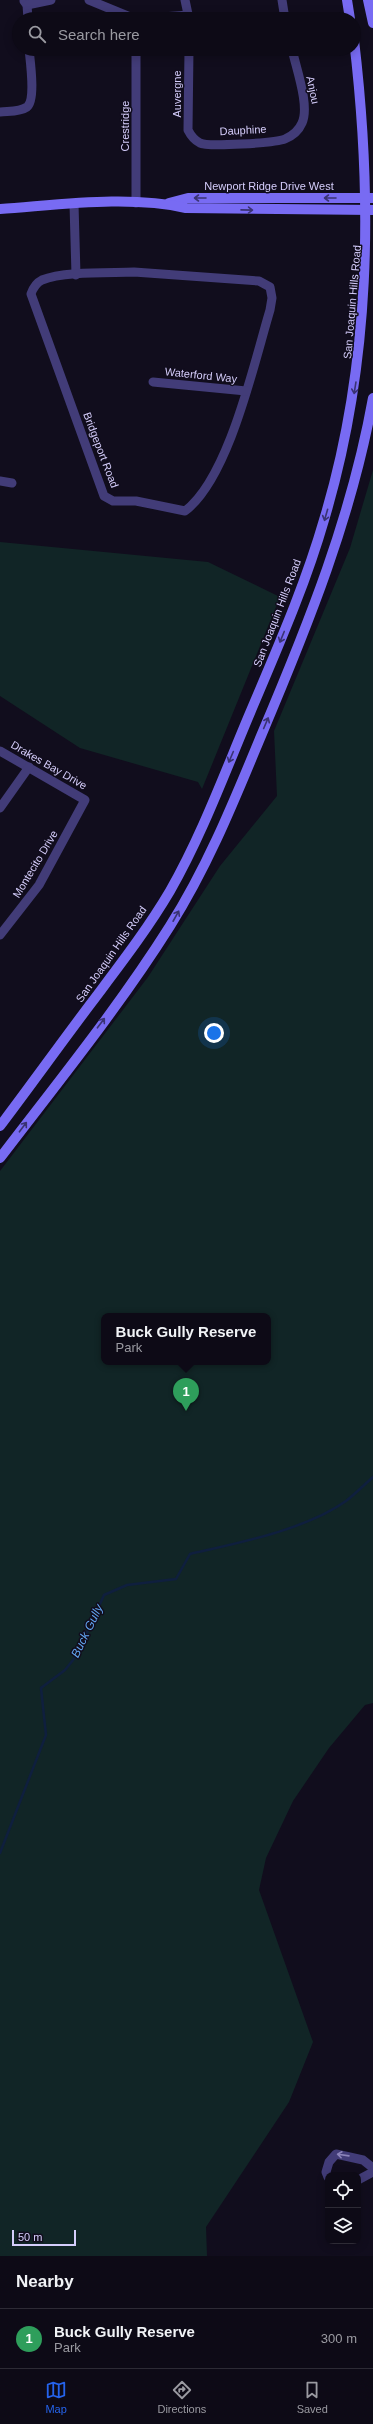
<!DOCTYPE html>
<html lang="en">
<head>
<meta charset="utf-8">
<style>
  :root { --surface:#0d0a16; --page:#16131f; --text:#f1f3f6; --muted:#9a9aa1; --line:#2d2b35; --accent:#2563eb }
  body { margin:0; font-family:Helvetica,sans-serif; background:var(--page); color:var(--text) }
  .controls { position:absolute; right:12px; bottom:12px; display:grid; overflow:hidden; border-radius:8px; box-shadow:0 2px 10px #0003 }
  .controls button { width:36px; height:36px; display:grid; place-items:center; padding:0; border:0; border-bottom:1px solid var(--line); background:var(--surface); color:var(--text); font:20px sans-serif }
  .scale { position:absolute; left:12px; bottom:10px; width:64px; box-sizing:border-box; padding-left:4px; border:2px solid #d5cdfb; border-top:0; font-size:11px; line-height:14px; white-space:nowrap; color:#d5cdfb; -webkit-text-stroke:3px #110d1d; paint-order:stroke }
  .you { position:absolute; left:214px; top:1033px; width:14px; height:14px; margin:-10px; border:3px solid #fff; border-radius:50%; background:#1a73e8; box-shadow:0 0 0 6px #1a73e833 }
  .badge { display:grid; place-items:center; width:26px; height:26px; border-radius:50%; background:var(--accent); color:#fff; font-size:13px; font-weight:700 }
  .pin { position:absolute; translate:-50% -33px; filter:drop-shadow(0 1px 2px #0008) }
  .pin::after { content:''; position:absolute; top:21px; width:14px; height:12px; background:inherit; clip-path:polygon(0 0,100% 0,50% 100%) }
  .popup { position:absolute; left:101px; top:1313px; width:170px; height:52px; box-sizing:border-box; display:grid; place-content:center; border-radius:8px; background:var(--surface); filter:drop-shadow(0 1px 3px #0005); font-size:13px; white-space:nowrap; color:var(--muted) }
  .popup b { font-size:15px; color:var(--text) }
  .popup::after { content:''; position:absolute; left:50%; top:100%; margin-left:-8px; border:8px solid transparent; border-top-color:var(--surface) }
  .list { margin:0; padding:0; list-style:none }
  h2 { display:flex; justify-content:space-between; align-items:center; height:52px; margin:0; padding:0 16px; font-size:17px }
  h2 small { font-size:13px; font-weight:400; color:var(--muted) }
  .list li { display:grid; grid-template-columns:26px 1fr auto; gap:12px; align-items:center; box-sizing:border-box; height:60px; padding:0 16px; border-top:1px solid var(--line) }
  .list b { display:block; font-size:15px; white-space:nowrap }
  .list p { margin:0; font-size:13px; white-space:nowrap; color:var(--muted) }
  .list em { font-size:13px; font-style:normal; color:var(--muted) }
  .icon { flex:none; width:22px; height:22px; fill:none; stroke:currentColor; stroke-width:2; stroke-linecap:round; stroke-linejoin:round }
  .map { position:relative; flex:none; width:373px; height:2256px; overflow:hidden }
  .search { position:absolute; background:var(--surface); box-shadow:0 2px 10px #0003; left:12px; right:12px; top:12px; height:44px; display:flex; align-items:center; gap:10px; box-sizing:border-box; padding:0 14px; border-radius:22px; color:var(--muted); font-size:15px }
  .sheet { height:112px; background:var(--surface) }
  nav { display:flex; justify-content:space-around; align-items:center; box-sizing:border-box; height:56px; border-top:1px solid var(--line); background:var(--surface); font-size:11px; color:var(--muted) }
  nav a { display:grid; justify-items:center; gap:2px }
  nav .on { color:var(--accent) }
  .map>svg:first-child { display:block }
  .green { fill:#112526; fill-rule:evenodd }
  .lines { fill:none; stroke-linecap:round; stroke-linejoin:round }
  .stream { stroke:#0f1f3e; stroke-width:2.5 }
  .street { stroke:#423c78; stroke-width:9 }
  .secondary { stroke:#786bf3; stroke-width:10 }
  .oneway { stroke:#3a3373 }
  .oneway2 { stroke:#8c84ba }
  .labels { text-anchor:middle; dominant-baseline:central; stroke-width:3; stroke-linejoin:round; paint-order:stroke }
  .street-label { font-size:11px; fill:#d5cdfb; stroke:#110d1d }
  .water-label { font-size:12px; font-style:italic; fill:#63a7f3; stroke:#110d1d }
</style>
</head>
<body>
<div class="map">
<svg width="373" height="2256" viewBox="0 0 373 2256">
  <rect width="100%" height="100%" fill="#110d1d"/>
  <!-- green -->
  <g class="green">
    <path d="M373,470v1233l-8,2 -36,43 -36,53 -27,57 -7,32 54,152 -24,60 -83,125 1,29h-207v-1085l148,-194 72,-111 57,-70 -3,-65 76,-183zM104,1316h164v46h-164z"/>
    <polygon points="0,542 208,562 280,597 202,789 198,782 80,748 0,696"/>
  </g>
  <g class="lines">
    <!-- stream -->
    <path class="stream" d="M0,1853l46,-118 -5,-47 24,-18 12,-15 27,-60 23,-10 49,-6 14,-25c48,-11 115,-24 156,-53 9,-7 18,-16 27,-24"/>
    <!-- street -->
    <g class="street">
      <polyline points="89,0 135,19 189,15"/>
      <polyline points="185,0 189,19"/>
      <polyline points="282,0 285,19"/>
      <polyline points="24,1 27,5 28,19"/>
      <polyline points="27,5 51,0"/>
      <path d="M189,49l-1,81c3,6 6,10 12,13 7,4 76,0 85,-4 7,-3 14,-9 17,-16 8,-17 -6,-55 -10,-74"/>
      <path d="M0,112c9,-1 20,0 27,-5 9,-7 3,-47 2,-58"/>
      <polyline points="136,203 136,49"/>
      <polyline points="74,204 76,275"/>
      <path d="M134,272l125,9 11,6 2,11 -2,12c-16,53 -41,168 -85,201l-49,-10h-23l-9,-5 -73,-202c2,-6 5,-11 11,-14 21,-9 68,-7 92,-8z"/>
      <polyline points="153,382 246,391"/>
      <polyline points="0,481 12,483"/>
      <polyline points="0,751 85,800 39,885 0,935"/>
      <polyline points="0,808 29,767"/>
      <polyline points="328,2177 326,2172 329,2162 336,2154 363,2160 373,2168"/>
      <polyline points="358,2180 373,2172"/>
    </g>
    <!-- secondary -->
    <g class="secondary">
      <polyline points="347,0 350,19"/>
      <polyline points="368,0 373,23"/>
      <polyline points="169,203 188,198 373,198"/>
      <path d="M0,209c59,-4 128,-14 186,-1l187,2"/>
      <path d="M0,1126c31,-41 61,-83 92,-124 27,-36 55,-72 78,-111 32,-56 55,-119 80,-178 27,-64 55,-127 74,-193 47,-156 49,-319 30,-480"/>
      <path d="M0,1158c58,-76 119,-151 170,-232 38,-60 64,-125 91,-190 47,-111 91,-220 112,-338"/>
    </g>
  </g>
  <!-- one-way arrows -->
  <defs><path id="oneway-shaft" d="M-6 0H5M1.5-3L5.5 0L1.5 3" fill="none" stroke-width="1.6" stroke-linecap="round" stroke-linejoin="round"/></defs>
  <g class="oneway">
    <use href="#oneway-shaft" transform="translate(200 198) rotate(-180)"/>
    <use href="#oneway-shaft" transform="translate(330 198) rotate(-180)"/>
    <use href="#oneway-shaft" transform="translate(247 210) rotate(1)"/>
    <use href="#oneway-shaft" transform="translate(355 388) rotate(99)"/>
    <use href="#oneway-shaft" transform="translate(326 515) rotate(106)"/>
    <use href="#oneway-shaft" transform="translate(282 637) rotate(112)"/>
    <use href="#oneway-shaft" transform="translate(266 723) rotate(-67)"/>
    <use href="#oneway-shaft" transform="translate(231 757) rotate(113)"/>
    <use href="#oneway-shaft" transform="translate(176 916) rotate(-61)"/>
    <use href="#oneway-shaft" transform="translate(101 1023) rotate(-53)"/>
    <use href="#oneway-shaft" transform="translate(23 1127) rotate(-53)"/>
  </g>
  <use class="oneway2" href="#oneway-shaft" transform="translate(343 2155) rotate(-172)"/>
  <g class="labels">
    <!-- street labels -->
    <g class="street-label">
      <text transform="translate(313 90) rotate(78)">Anjou</text>
      <text transform="translate(177 94) rotate(-90)">Auvergne</text>
      <text transform="translate(125 126) rotate(-90)">Crestridge</text>
      <text transform="translate(243 130) rotate(-3)">Dauphine</text>
      <text x="269" y="186">Newport Ridge Drive West</text>
      <text transform="translate(352 302) rotate(-85)">San Joaquin Hills Road</text>
      <text transform="translate(201 375) rotate(6)">Waterford Way</text>
      <text transform="translate(101 450) rotate(69)">Bridgeport Road</text>
      <text transform="translate(277 613) rotate(-69)">San Joaquin Hills Road</text>
      <text transform="translate(49 765) rotate(30)">Drakes Bay Drive</text>
      <text transform="translate(35 864) rotate(-59)">Montecito Drive</text>
      <text transform="translate(111 954) rotate(-55)">San Joaquin Hills Road</text>
    </g>
    <!-- water labels -->
    <g class="water-label">
      <text transform="translate(87 1631) rotate(-64)">Buck Gully</text>
    </g>
  </g>
</svg>
<div class="controls">
<button><svg class="icon" aria-label="locate" viewBox="0 0 24 24"><circle cx="12" cy="12" r="6"/><path d="M12 2v4M12 18v4M2 12h4M18 12h4"/></svg></button>
<button><svg class="icon" aria-label="layers" viewBox="0 0 24 24"><path d="M12 4l9 5-9 5-9-5zM3 14l9 5 9-5"/></svg></button>
</div>
<div class="scale">50 m</div>
<div class="you"></div>
<div class="pin badge" style="left:186px;top:1411px;background:#2e9e5b">1</div>
<div class="popup"><b>Buck Gully Reserve</b>Park</div>
<div class="search"><svg class="icon" aria-label="search" viewBox="0 0 24 24"><circle cx="10" cy="10" r="6"/><path d="M15 15l6 6"/></svg>Search here</div>
</div>
<section class="sheet">
<h2>Nearby<small></small></h2>
<ul class="list">
<li><span class="badge" style="background:#2e9e5b">1</span><div><b>Buck Gully Reserve</b><p>Park</p></div><em>300 m</em></li>
</ul>
</section>
<nav>
<a class="on"><svg class="icon" aria-label="map" viewBox="0 0 24 24"><path d="M3 6l6-2 6 2 6-2v14l-6 2-6-2-6 2zM9 4v14M15 6v14"/></svg>Map</a>
<a><svg class="icon" aria-label="directions" viewBox="0 0 24 24"><path d="M12 3l9 9-9 9-9-9zM9 14v-3h6M13 9l2 2-2 2"/></svg>Directions</a>
<a><svg class="icon" aria-label="saved" viewBox="0 0 24 24"><path d="M7 4h10v16l-5-4-5 4z"/></svg>Saved</a>
</nav>
</body>
</html>
